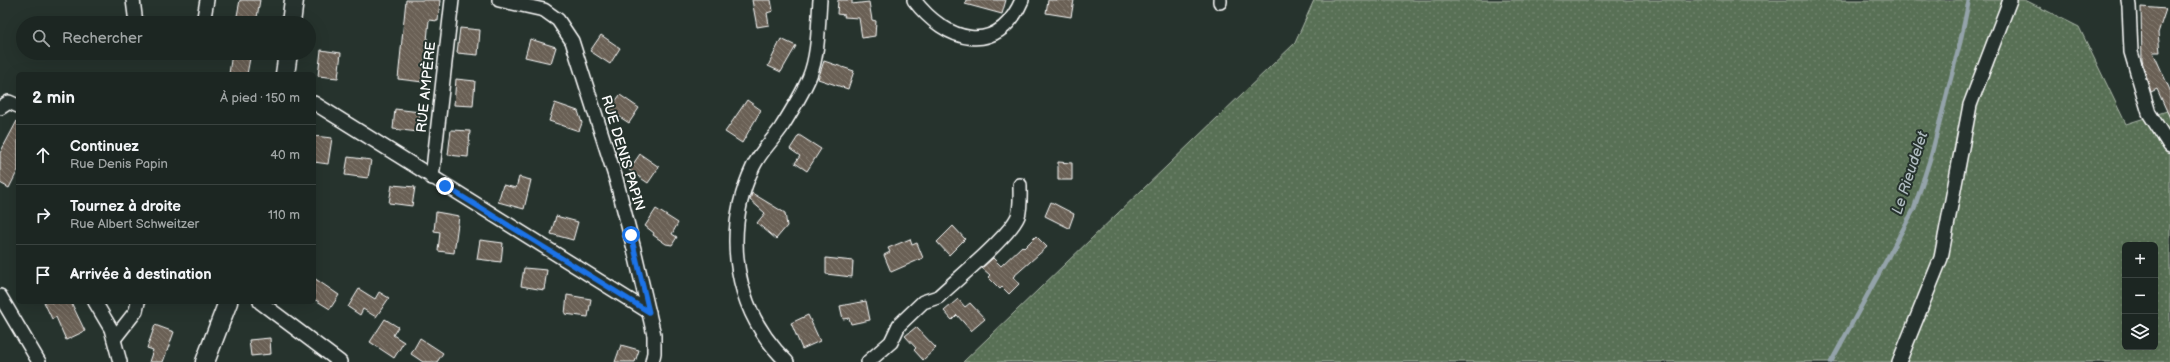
<!DOCTYPE html>
<html lang="fr">
<head>
<meta charset="utf-8">
<style>
  :root { --surface:#1c2622; --page:#29322f; --text:#f1f3f6; --muted:#a0a5a5; --line:#3a4340 }
  body { margin:0; font-family:"Balsamiq Sans",sans-serif; background:var(--page); color:var(--text) }
  .controls { position:absolute; right:12px; bottom:12px; display:grid; overflow:hidden; border-radius:6px; box-shadow:0 4px 16px #0002 }
  .controls button { width:36px; height:36px; display:grid; place-items:center; padding:0; border:0; border-bottom:1px solid var(--line); background:var(--surface); color:var(--text); font:20px sans-serif }
  .stop { position:absolute; width:12px; height:12px; margin:-9px; border:3px solid #1a73e8; border-radius:50%; background:#fff }
  .stop.end { background:#1a73e8; border-color:#fff; box-shadow:0 1px 4px #0008 }
  .list { margin:0; padding:0; list-style:none }
  h2 { display:flex; justify-content:space-between; align-items:center; height:52px; margin:0; padding:0 16px; font-size:17px }
  h2 small { font-size:13px; font-weight:400; color:var(--muted) }
  .list li { display:grid; grid-template-columns:26px 1fr auto; gap:12px; align-items:center; box-sizing:border-box; height:60px; padding:0 16px; border-top:1px solid var(--line) }
  .list b { display:block; font-size:15px; white-space:nowrap }
  .list p { margin:0; font-size:13px; white-space:nowrap; color:var(--muted) }
  .list em { font-size:13px; font-style:normal; color:var(--muted) }
  .icon { flex:none; width:22px; height:22px; fill:none; stroke:currentColor; stroke-width:2; stroke-linecap:round; stroke-linejoin:round }
  .map { position:relative; flex:none; width:2170px; height:362px; overflow:hidden }
  .search { position:absolute; background:var(--surface); box-shadow:0 4px 16px #0002; left:16px; top:16px; width:300px; height:44px; display:flex; align-items:center; gap:10px; box-sizing:border-box; padding:0 14px; border-radius:22px; color:var(--muted); font-size:15px }
  .panel { position:absolute; background:var(--surface); box-shadow:0 4px 16px #0002; left:16px; top:72px; width:300px; height:232px; border-radius:6px }
  .map>svg:first-child { display:block }
  .grass { fill:url(#grass-dots); stroke:#acb8aa; fill-rule:evenodd }
  .lines { fill:none; stroke-linecap:round; stroke-linejoin:round }
  .stream { stroke:#94a3aa; stroke-width:4.5 }
  .building { fill:url(#building-back-hatch); stroke:#fff }
  .minor-casing { stroke:#fff; stroke-width:16 }
  .secondary-casing { stroke:#fff; stroke-width:21 }
  .minor { stroke:#26332d; stroke-width:13 }
  .secondary { stroke:#26332d; stroke-width:18 }
  .route { stroke:#1a73e8; stroke-width:5 }
  .labels { text-anchor:middle; dominant-baseline:central; stroke-width:4; stroke-linejoin:round; paint-order:stroke }
  .street-label { font-size:14px; fill:#fff; stroke:#26332d }
  .water-label { font-size:15px; font-style:italic; fill:#aebabf; stroke:#26332d }
</style>
</head>
<body>
<div class="map">
<svg width="2170" height="362" viewBox="0 0 2170 362">
  <defs>
    <pattern id="grass-dots" width="8" height="8" patternUnits="userSpaceOnUse"><rect width="8" height="8" fill="#587055"/><path d="M2 2h.1M6 6h.1" fill="none" stroke="#71856e" stroke-width="1.8" stroke-linecap="round"/></pattern>
    <pattern id="building-back-hatch" width="6" height="6" patternUnits="userSpaceOnUse"><rect width="6" height="6" fill="#6b6154"/><path d="M-1 5l2 2M0 0l6 6M5-1l2 2" fill="none" stroke="#81796e"/></pattern>
  </defs>
  <rect width="100%" height="100%" fill="#26332d"/>
  <filter id="ink" filterUnits="userSpaceOnUse"><feTurbulence type="fractalNoise" baseFrequency=".025" numOctaves="2"/><feDisplacementMap in="SourceGraphic" scale="8" xChannelSelector="R" yChannelSelector="G"/><feConvolveMatrix kernelMatrix="1 2 1 2 8 2 1 2 1" color-interpolation-filters="sRGB"/></filter>
  <g filter="url(#ink)">
    <!-- grass -->
    <path class="grass" d="M1314,0h711l54,27 47,97 44,-14v252h-1207l332,-319zM2125,245h30v102h-30z"/>
    <g class="lines">
      <!-- stream -->
      <polyline class="stream" points="1831,362 1914,209 1931,156 1960,43 1969,0"/>
    </g>
    <!-- building -->
    <g class="building">
      <polygon points="240,0 260,0 256,23 236,21"/>
      <polygon points="406,0 440,0 438,21 429,20 423,82 398,79"/>
      <polygon points="752,0 771,0 773,11 767,13 769,25 757,27"/>
      <polygon points="838,0 852,0 852,4 869,2 872,20 876,21 875,36 862,38 859,18 844,17 845,15 837,14"/>
      <polygon points="966,0 1006,0 1002,14 965,4"/>
      <polygon points="1048,0 1074,0 1071,17 1046,13"/>
      <polygon points="2141,7 2166,9 2158,33 2160,52 2153,52 2170,90 2170,118 2157,89 2151,92 2142,61"/>
      <polygon points="460,28 480,30 478,55 457,53"/>
      <polygon points="601,35 620,48 610,64 590,51"/>
      <polygon points="530,39 556,47 551,63 525,57"/>
      <polygon points="781,39 796,46 781,72 768,66"/>
      <polygon points="321,50 341,53 338,78 318,76"/>
      <polygon points="232,53 251,53 247,74 229,74"/>
      <polygon points="824,61 854,71 848,89 818,79"/>
      <polygon points="456,79 475,81 473,106 454,105"/>
      <polygon points="620,95 639,108 629,123 609,110"/>
      <polygon points="747,100 761,110 742,143 725,132"/>
      <polygon points="555,103 578,111 582,123 579,131 549,121"/>
      <polygon points="395,109 420,112 418,132 393,129"/>
      <polygon points="18,119 18,170 9,188 0,183 0,153"/>
      <polygon points="451,130 470,131 468,157 448,155"/>
      <polygon points="799,135 821,149 807,171 795,163 800,156 790,149"/>
      <polygon points="314,136 332,138 328,164 314,162"/>
      <polygon points="640,154 659,167 648,183 629,170"/>
      <polygon points="348,157 371,160 368,178 345,175"/>
      <polygon points="1058,162 1072,163 1072,180 1058,180"/>
      <polygon points="519,177 531,180 524,209 498,202 503,185 516,188"/>
      <polygon points="392,185 415,187 412,206 389,203"/>
      <polygon points="752,193 785,213 787,226 776,239 757,223 765,213 750,200"/>
      <polygon points="1051,202 1074,214 1069,228 1045,216"/>
      <polygon points="656,209 678,223 672,234 677,237 672,245 666,244 653,235 654,233 645,226"/>
      <polygon points="436,212 459,216 454,253 438,251 440,232 434,231"/>
      <polygon points="556,216 578,222 573,240 551,234"/>
      <polygon points="953,226 965,239 949,255 937,242"/>
      <polygon points="1036,236 1047,247 1013,277 1019,284 1009,294 1002,287 1000,289 988,277 990,275 982,268 993,258 1001,266 1022,246 1024,248"/>
      <polygon points="910,239 912,245 917,243 923,258 891,272 884,255 890,252 888,248"/>
      <polygon points="480,240 503,243 501,262 477,259"/>
      <polygon points="826,258 853,261 852,277 826,274"/>
      <polygon points="524,268 547,270 544,290 521,286"/>
      <polygon points="314,278 339,295 330,309 314,299"/>
      <polygon points="359,289 375,299 379,292 389,298 376,317 363,309 360,315 348,307"/>
      <polygon points="567,295 591,299 588,317 565,314"/>
      <polygon points="958,299 965,307 970,303 985,319 971,331 957,315 952,320 944,311"/>
      <polygon points="866,301 870,320 851,324 849,318 843,319 840,306"/>
      <polygon points="44,302 71,302 85,331 66,340 56,317 52,319"/>
      <polygon points="808,315 820,341 802,349 791,323"/>
      <polygon points="385,319 398,327 393,335 404,342 394,358 370,342"/>
      <polygon points="155,325 174,332 163,362 149,362 153,350 147,348"/>
      <polygon points="916,327 936,348 923,360 914,350 916,348 905,336"/>
      <polygon points="270,338 271,354 251,356 249,340"/>
      <polygon points="420,338 443,353 437,362 423,362 411,354"/>
      <polygon points="621,345 639,350 635,362 615,362"/>
    </g>
    <g class="lines">
      <defs>
        <g id="minor">
          <polyline points="133,0 136,23"/>
          <polyline points="499,0 544,10 558,20 572,41 616,179 634,249 654,335 654,353 652,362"/>
          <path d="M914,0c32,42 83,58 108,0"/>
          <polyline points="2128,0 2129,6 2131,52 2149,113 2170,146"/>
          <polyline points="1220,2 1220,0"/>
          <polyline points="203,23 207,0"/>
          <polyline points="314,103 649,312"/>
          <polyline points="0,108 9,102 18,106"/>
          <polyline points="432,178 452,0"/>
          <polyline points="0,296 39,362"/>
          <polyline points="95,302 111,329 120,362"/>
          <polyline points="260,302 340,362"/>
          <polyline points="114,339 136,311 138,302"/>
          <path d="M787,362c-53,-51 -65,-129 -34,-195 7,-15 19,-26 28,-39 10,-16 21,-34 28,-50 10,-24 9,-53 11,-78"/>
          <path d="M868,362l23,-20 8,-17 24,-23 15,-5c18,-17 72,-61 80,-81 3,-10 2,-21 2,-31"/>
          <polyline points="1899,362 1941,258 1970,105 2010,0"/>
        </g>
        <g id="secondary">
          <polyline points="291,23 294,0"/>
          <polyline points="285,74 288,53"/>
          <polyline points="205,362 228,302"/>
        </g>
      </defs>
      <!-- minor casing -->
      <use href="#minor" class="minor-casing"/>
      <!-- secondary casing -->
      <use href="#secondary" class="secondary-casing"/>
      <!-- minor -->
      <use href="#minor" class="minor"/>
      <!-- secondary -->
      <use href="#secondary" class="secondary"/>
    </g>
  </g>
  <g class="lines" filter="url(#ink)">
    <!-- route -->
    <polyline class="route" points="445,186 649,312 631,235"/>
  </g>
  <g class="labels">
    <!-- street labels -->
    <g class="street-label">
      <text transform="translate(426 87) rotate(-84)">RUE AMPÈRE</text>
      <text transform="translate(623 153) rotate(73)">RUE DENIS PAPIN</text>
    </g>
    <!-- water labels -->
    <g class="water-label">
      <text transform="translate(1910 173) rotate(-72)">Le Rieudelet</text>
    </g>
  </g>
</svg>
<div class="controls">
<button>+</button>
<button>−</button>
<button><svg class="icon" aria-label="layers" viewBox="0 0 24 24"><path d="M12 4l9 5-9 5-9-5zM3 14l9 5 9-5"/></svg></button>
</div>
<div class="stop" style="left:631px;top:235px"></div>
<div class="stop end" style="left:445px;top:186px"></div>
<div class="search"><svg class="icon" aria-label="search" viewBox="0 0 24 24"><circle cx="10" cy="10" r="6"/><path d="M15 15l6 6"/></svg>Rechercher</div>
<section class="panel">
<h2>2 min<small>À pied · 150 m</small></h2>
<ul class="list">
<li><svg class="icon" aria-label="ahead" viewBox="0 0 24 24"><path d="M12 20V5M6 11l6-6 6 6"/></svg><div><b>Continuez</b><p>Rue Denis Papin</p></div><em>40 m</em></li>
<li><svg class="icon" aria-label="right" viewBox="0 0 24 24"><path d="M7 20v-9h11M14 6l5 5-5 5"/></svg><div><b>Tournez à droite</b><p>Rue Albert Schweitzer</p></div><em>110 m</em></li>
<li><svg class="icon" aria-label="arrive" viewBox="0 0 24 24"><path d="M6 21V4h12l-3 4 3 4H6"/></svg><div><b>Arrivée à destination</b></div></li>
</ul>
</section>
</div>
</body>
</html>
